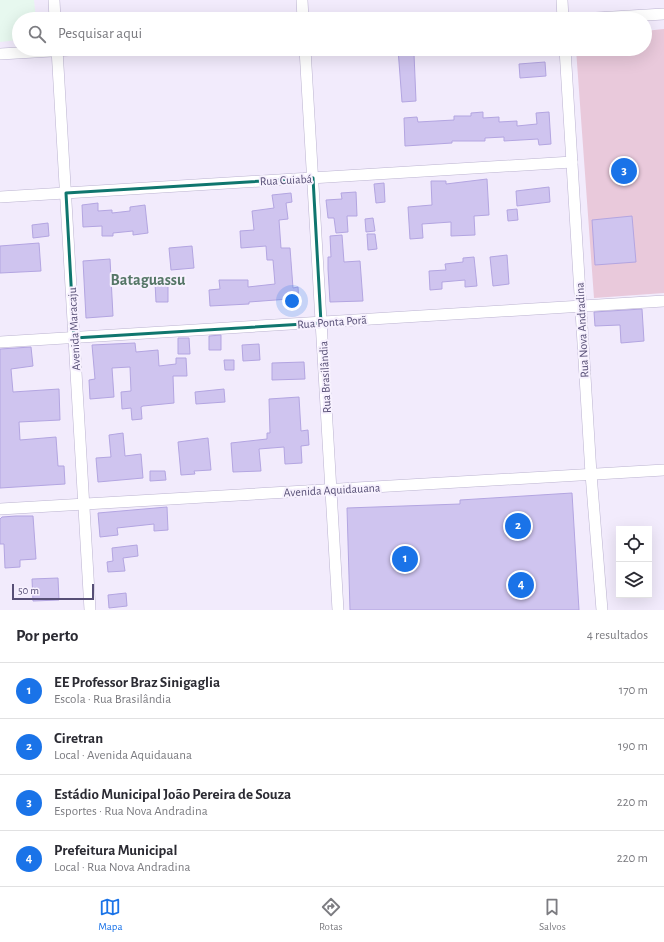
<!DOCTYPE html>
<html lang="pt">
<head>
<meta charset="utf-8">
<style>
  :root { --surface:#fff; --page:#f2f2f3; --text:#2b2b33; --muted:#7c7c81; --line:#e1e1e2; --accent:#1a73e8 }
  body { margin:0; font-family:"Alegreya Sans",sans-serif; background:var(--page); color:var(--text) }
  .controls { position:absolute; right:12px; bottom:12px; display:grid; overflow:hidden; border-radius:0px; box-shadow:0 4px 16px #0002 }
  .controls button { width:36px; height:36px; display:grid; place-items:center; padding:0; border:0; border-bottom:1px solid var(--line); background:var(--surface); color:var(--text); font:20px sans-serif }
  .scale { position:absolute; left:12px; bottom:10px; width:82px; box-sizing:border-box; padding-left:4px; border:2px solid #574f76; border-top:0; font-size:11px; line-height:14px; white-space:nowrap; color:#574f76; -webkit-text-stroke:3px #f7f1fe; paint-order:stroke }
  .you { position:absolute; left:292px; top:301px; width:14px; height:14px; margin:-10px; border:3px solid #fff; border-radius:50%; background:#1a73e8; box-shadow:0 0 0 6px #1a73e833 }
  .badge { display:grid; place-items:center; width:26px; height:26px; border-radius:50%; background:var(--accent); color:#fff; font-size:13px; font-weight:700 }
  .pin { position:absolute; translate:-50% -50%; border:2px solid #fff; box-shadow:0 1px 4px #0006 }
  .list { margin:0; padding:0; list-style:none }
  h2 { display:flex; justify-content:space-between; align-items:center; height:52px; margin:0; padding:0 16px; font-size:17px }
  h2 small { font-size:13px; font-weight:400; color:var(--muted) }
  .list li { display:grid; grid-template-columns:26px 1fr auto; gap:12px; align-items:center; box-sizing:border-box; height:56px; padding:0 16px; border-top:1px solid var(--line) }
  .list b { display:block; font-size:15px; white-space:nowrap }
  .list p { margin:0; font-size:13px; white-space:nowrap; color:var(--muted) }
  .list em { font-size:13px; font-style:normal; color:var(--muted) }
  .icon { flex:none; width:22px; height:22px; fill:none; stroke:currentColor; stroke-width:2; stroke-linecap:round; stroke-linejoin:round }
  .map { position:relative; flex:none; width:664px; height:610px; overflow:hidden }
  .search { position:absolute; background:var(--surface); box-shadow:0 4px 16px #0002; left:12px; right:12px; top:12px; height:44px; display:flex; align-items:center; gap:10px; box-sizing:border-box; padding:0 14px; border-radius:22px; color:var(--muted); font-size:15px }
  .sheet { height:276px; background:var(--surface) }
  nav { display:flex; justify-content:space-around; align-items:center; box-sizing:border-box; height:56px; border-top:1px solid var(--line); background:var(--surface); font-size:11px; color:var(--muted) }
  nav a { display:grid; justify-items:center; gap:2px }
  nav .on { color:var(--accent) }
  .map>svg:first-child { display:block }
  .education { fill:#e7f8ef }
  .green { fill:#e9c9db }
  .building { fill:#cfc4ef; stroke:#b3a5e1 }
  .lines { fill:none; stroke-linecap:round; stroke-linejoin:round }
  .minor-casing { stroke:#bbb3d0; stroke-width:12 }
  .minor { stroke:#fff; stroke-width:11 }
  .marked { fill:none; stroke:#0f766e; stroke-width:3; stroke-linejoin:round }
  .labels { text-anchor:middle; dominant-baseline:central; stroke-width:4; stroke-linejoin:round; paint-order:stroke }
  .street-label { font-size:12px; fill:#574f76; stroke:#f7f1fe }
  .district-label { font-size:16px; font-weight:bold; fill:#557666; stroke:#f7f1fe }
</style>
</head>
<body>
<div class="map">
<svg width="664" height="610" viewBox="0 0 664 610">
  <rect width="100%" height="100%" fill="#f2ebfc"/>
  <!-- education -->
  <polygon class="education" points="0,0 34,0 36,19 19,19 19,40 0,42"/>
  <!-- green -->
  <polygon class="green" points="664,29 664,293 594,298 576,49 645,49 645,31"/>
  <!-- building -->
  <g class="building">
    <polygon points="398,49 409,49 409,55 414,54 416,101 402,102"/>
    <polygon points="545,62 546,76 520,78 519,64"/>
    <polygon points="483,112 483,118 499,117 499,122 517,121 517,126 537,124 536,113 549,112 551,144 539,145 538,139 504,141 504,137 485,138 485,141 452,141 452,143 405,146 404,118 417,117 418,122 454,120 454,116 471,116 471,113"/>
    <polygon points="487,179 489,215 474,216 475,235 451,236 451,222 422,224 423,238 410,239 408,207 432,205 431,181 446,181 446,184"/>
    <polygon points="384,183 385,202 376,203 374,184"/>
    <polygon points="549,187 550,202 517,206 516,191"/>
    <polygon points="356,192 357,216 347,216 348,232 336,233 334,218 328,218 326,200 342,199 341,193"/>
    <polygon points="291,193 292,202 286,203 288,219 279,220 281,248 290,248 293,288 298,287 299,302 289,303 289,299 249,302 249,304 210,306 209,290 220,289 219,280 248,280 248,287 275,284 273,260 267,260 266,246 241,248 240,231 254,230 252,211 274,208 272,195"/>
    <polygon points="98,203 98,211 112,210 112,213 130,211 130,207 145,205 148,233 133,235 133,231 113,233 113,236 102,236 102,226 83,227 82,205"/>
    <polygon points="517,209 518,220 508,221 507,210"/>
    <polygon points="632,216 636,262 595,265 592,220"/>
    <polygon points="373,218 375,231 366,232 365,219"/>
    <polygon points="48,223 49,236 33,238 32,225"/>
    <polygon points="367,234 375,234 377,249 368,250"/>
    <polygon points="342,235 344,262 360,261 363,301 330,302 328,269 328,257 331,257 330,236"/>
    <polygon points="39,243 41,271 0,273 0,246"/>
    <polygon points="192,246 194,268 171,270 169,248"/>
    <polygon points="507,255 509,284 493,286 490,257"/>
    <polygon points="474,257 477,286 465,287 465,280 442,282 442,289 430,290 429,271 446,270 445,264 463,262 463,258"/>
    <polygon points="110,259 113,316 86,318 83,261"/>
    <polygon points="155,282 168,282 168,302 156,302"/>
    <polygon points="642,309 644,341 621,343 620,325 595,326 594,312"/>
    <polygon points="221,335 221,350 209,350 209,336"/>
    <polygon points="178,338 189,338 190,354 178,354"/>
    <polygon points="135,343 136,352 158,350 159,366 176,364 176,358 186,358 187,376 173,376 174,403 143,406 141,407 142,419 132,420 131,408 122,409 121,392 131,391 130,367 112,368 114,397 90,399 89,380 95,379 92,345"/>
    <polygon points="259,344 260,360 243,361 242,345"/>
    <polygon points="31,347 33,366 11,369 13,392 59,389 60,420 19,422 20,440 56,437 58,466 64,466 65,484 0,488 0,349"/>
    <polygon points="224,360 234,360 234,370 225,370"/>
    <polygon points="304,362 305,379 272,380 272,363"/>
    <polygon points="224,389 225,402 196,404 195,392"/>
    <polygon points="299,397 301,431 308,430 309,445 301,446 302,463 285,464 284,447 259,449 261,471 233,472 231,443 267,439 267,433 270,433 269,399"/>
    <polygon points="123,433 125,456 141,454 143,478 98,482 96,458 111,457 109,435"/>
    <polygon points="208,438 211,470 194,471 195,474 181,475 178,442"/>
    <polygon points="150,471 165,471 166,480 150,481"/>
    <polygon points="572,493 579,610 350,610 347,508 460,504 460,500"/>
    <polygon points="167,507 168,530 154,531 154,524 117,528 118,535 100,537 98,513"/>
    <polygon points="16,516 33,516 36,559 20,560 20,567 5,568 4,544 0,544 0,519 2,517"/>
    <polygon points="137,545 138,556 123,558 125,571 108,572 107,562 113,561 112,548"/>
    <polygon points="58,578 59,600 33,601 32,579"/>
    <polygon points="126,593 127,606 109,608 108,595"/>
  </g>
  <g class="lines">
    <defs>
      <g id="minor">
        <polyline points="54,0 55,19"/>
        <polyline points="302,0 303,19"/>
        <polyline points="562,0 563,19"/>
        <polyline points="579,19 664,14"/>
        <polyline points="57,49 90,610"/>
        <polyline points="305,49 338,610"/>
        <polyline points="565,49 591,474 602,610"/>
        <polyline points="0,54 86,49"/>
        <polyline points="0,197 572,162"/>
        <polyline points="0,342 664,301"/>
        <polyline points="0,509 664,470"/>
      </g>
    </defs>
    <!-- minor casing -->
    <use href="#minor" class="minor-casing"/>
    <!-- minor -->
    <use href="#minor" class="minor"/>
  </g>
  <!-- marked area -->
  <path class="marked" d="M313,178l8,145 -247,15 -8,-145z"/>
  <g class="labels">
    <!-- street labels -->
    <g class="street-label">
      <text transform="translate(286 180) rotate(-3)">Rua Cuiabá</text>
      <text transform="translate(332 322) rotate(-4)">Rua Ponta Porã</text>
      <text transform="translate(74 329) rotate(-93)">Avenida Maracaju</text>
      <text transform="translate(582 330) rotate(-93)">Rua Nova Andradina</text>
      <text transform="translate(325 377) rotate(-93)">Rua Brasilândia</text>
      <text transform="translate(332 490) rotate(-3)">Avenida Aquidauana</text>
    </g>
    <!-- district labels -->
    <g class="district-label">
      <text x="148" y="280">Bataguassu</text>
    </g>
  </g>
</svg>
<div class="controls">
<button><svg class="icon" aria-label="locate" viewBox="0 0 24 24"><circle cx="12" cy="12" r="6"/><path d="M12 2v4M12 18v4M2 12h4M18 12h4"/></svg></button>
<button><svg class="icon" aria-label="layers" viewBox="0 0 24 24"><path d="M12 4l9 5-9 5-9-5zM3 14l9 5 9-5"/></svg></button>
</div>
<div class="scale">50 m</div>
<div class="you"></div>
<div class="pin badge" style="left:405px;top:559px">1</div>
<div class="pin badge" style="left:518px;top:526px">2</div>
<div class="pin badge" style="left:624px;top:171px">3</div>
<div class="pin badge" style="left:521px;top:585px">4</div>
<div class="search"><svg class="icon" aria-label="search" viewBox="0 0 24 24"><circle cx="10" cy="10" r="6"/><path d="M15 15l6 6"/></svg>Pesquisar aqui</div>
</div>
<section class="sheet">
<h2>Por perto<small>4 resultados</small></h2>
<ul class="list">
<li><span class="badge">1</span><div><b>EE Professor Braz Sinigaglia</b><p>Escola · Rua Brasilândia</p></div><em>170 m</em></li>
<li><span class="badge">2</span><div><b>Ciretran</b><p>Local · Avenida Aquidauana</p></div><em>190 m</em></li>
<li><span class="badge">3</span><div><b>Estádio Municipal João Pereira de Souza</b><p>Esportes · Rua Nova Andradina</p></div><em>220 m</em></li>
<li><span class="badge">4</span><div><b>Prefeitura Municipal</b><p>Local · Rua Nova Andradina</p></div><em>220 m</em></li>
</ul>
</section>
<nav>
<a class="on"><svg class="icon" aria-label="map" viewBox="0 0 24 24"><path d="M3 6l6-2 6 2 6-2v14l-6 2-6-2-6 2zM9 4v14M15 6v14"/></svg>Mapa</a>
<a><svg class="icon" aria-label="directions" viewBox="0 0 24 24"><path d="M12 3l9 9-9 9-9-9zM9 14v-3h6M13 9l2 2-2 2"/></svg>Rotas</a>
<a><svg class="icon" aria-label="saved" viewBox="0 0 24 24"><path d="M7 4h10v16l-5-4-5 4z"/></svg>Salvos</a>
</nav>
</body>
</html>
